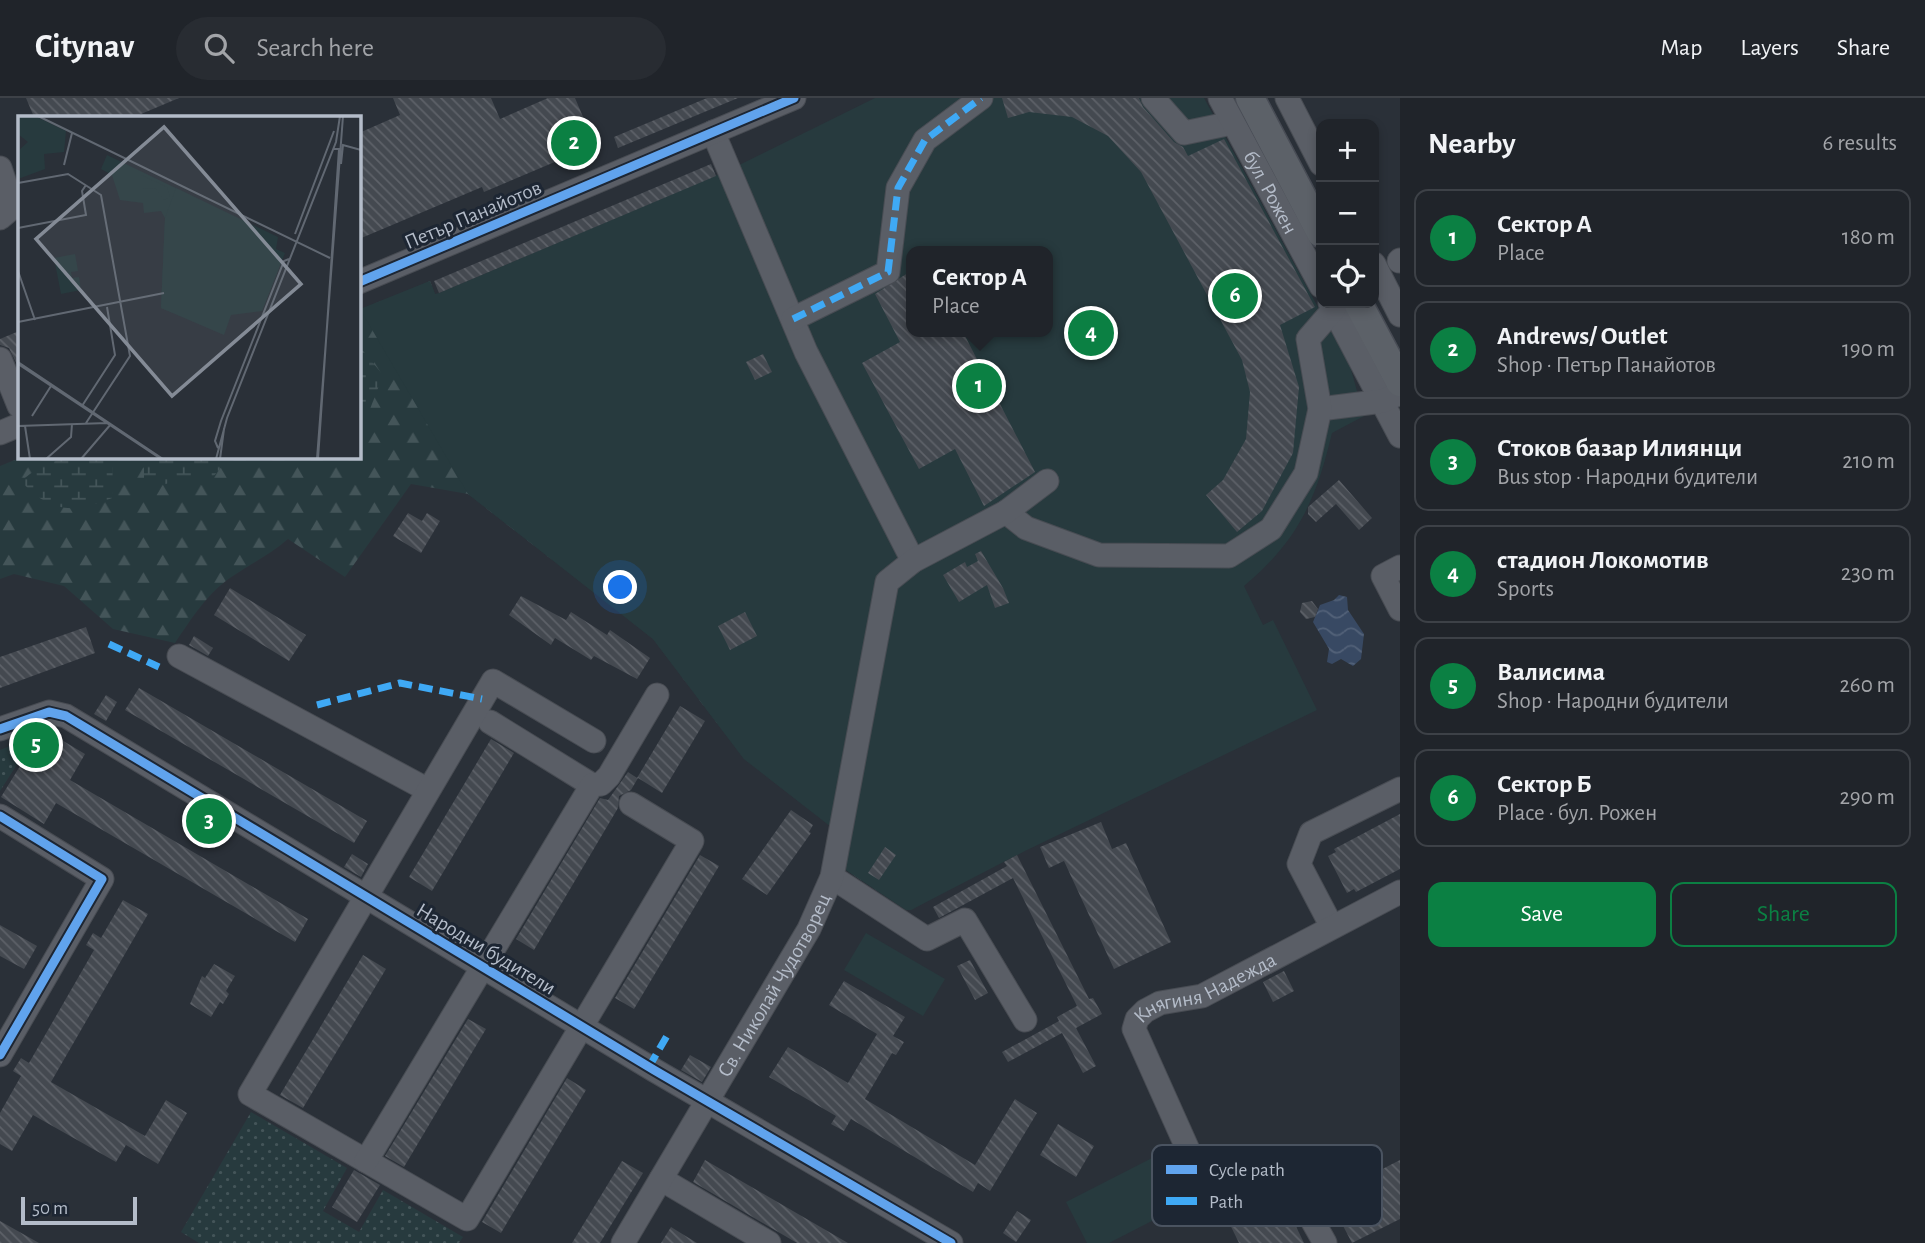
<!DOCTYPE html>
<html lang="en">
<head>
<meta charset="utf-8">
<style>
  :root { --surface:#20242a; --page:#282c32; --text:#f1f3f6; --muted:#a2a4a8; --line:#3d4147; --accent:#0b8043 }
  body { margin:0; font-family:"Alegreya Sans",sans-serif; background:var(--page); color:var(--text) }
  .controls { position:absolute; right:21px; top:21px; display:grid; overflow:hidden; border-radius:14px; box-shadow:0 4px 10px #0003 }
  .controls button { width:63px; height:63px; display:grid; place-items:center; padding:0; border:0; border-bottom:2px solid var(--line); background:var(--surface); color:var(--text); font:35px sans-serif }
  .scale { position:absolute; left:21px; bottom:18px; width:116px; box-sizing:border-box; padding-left:7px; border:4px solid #b4bcc9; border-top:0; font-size:19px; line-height:24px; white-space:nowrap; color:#b4bcc9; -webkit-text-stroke:5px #1d2633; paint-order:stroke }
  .you { position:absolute; left:621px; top:490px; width:24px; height:24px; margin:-18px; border:5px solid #fff; border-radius:50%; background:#1a73e8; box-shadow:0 0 0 10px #1a73e833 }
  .badge { display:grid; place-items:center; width:46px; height:46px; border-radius:50%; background:var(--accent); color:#fff; font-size:23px; font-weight:700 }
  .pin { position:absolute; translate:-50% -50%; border:4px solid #fff; box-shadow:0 2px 7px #0006 }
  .popup { position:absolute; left:906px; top:148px; width:147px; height:91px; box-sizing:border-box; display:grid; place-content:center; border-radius:14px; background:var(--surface); filter:drop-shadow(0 2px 5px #0005); font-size:23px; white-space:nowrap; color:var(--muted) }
  .popup b { font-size:26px; color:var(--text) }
  .popup::after { content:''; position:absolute; left:50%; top:100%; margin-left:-14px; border:14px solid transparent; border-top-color:var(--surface) }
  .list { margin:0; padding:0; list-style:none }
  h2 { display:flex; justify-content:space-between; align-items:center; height:91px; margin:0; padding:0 28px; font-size:30px }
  h2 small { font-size:23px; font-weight:400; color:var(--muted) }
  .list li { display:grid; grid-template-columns:46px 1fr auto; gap:21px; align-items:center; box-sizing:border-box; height:98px; margin:0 14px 14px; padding:0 14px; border:2px solid var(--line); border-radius:14px }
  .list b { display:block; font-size:26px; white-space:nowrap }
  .list p { margin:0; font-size:23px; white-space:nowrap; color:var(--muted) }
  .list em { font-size:23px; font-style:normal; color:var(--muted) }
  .actions { display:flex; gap:14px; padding:21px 28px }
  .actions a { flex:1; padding:16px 0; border:2px solid var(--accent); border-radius:14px; text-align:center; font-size:24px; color:var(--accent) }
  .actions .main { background:var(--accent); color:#fff }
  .icon { flex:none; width:38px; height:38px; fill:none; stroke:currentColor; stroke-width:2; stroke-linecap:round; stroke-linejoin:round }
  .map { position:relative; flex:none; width:1400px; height:1145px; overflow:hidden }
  header { display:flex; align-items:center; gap:42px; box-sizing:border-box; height:98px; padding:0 35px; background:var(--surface); border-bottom:2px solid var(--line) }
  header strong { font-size:33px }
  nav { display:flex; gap:38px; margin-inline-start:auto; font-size:24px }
  .search { width:490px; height:63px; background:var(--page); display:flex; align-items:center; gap:18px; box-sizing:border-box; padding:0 24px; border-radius:38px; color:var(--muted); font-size:26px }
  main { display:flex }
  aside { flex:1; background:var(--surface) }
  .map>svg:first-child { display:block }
  .grass { fill:url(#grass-dots) }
  .forest { fill:url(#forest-firs); fill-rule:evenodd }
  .wetland { fill:url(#wetland-marsh) }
  .pitch { fill:#273a3e; fill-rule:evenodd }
  .water { fill:url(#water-waves) }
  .building { fill:url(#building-back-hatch) }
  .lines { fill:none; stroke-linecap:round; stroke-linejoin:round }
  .minor-casing { stroke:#484c53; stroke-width:25 }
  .major-casing { stroke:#484c55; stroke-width:31 }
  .minor { stroke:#5a5e66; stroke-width:23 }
  .major { stroke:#5c6168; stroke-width:28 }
  .quiet { stroke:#3fa9f5; stroke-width:7; stroke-dasharray:14 7; stroke-linecap:butt }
  .cycleway-casing { stroke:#1d2633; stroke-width:13 }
  .cycleway { stroke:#60a3ed; stroke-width:9 }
  .labels { text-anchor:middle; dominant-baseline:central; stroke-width:6; stroke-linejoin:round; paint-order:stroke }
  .street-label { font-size:21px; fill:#b4bcc9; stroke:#1d2633 }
  .inset-road { fill:none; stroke:#616872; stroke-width:2 }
  .view { fill:#848b96; fill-opacity:0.15; stroke:#848b96; stroke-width:3.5 }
  .inset-edge { fill:none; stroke:#b4bcc9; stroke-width:3.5 }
  .key { fill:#1d2633; stroke:#4a5360; stroke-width:2 }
  .key-label { font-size:19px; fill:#b4bcc9 }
</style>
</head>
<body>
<header>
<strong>Citynav</strong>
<div class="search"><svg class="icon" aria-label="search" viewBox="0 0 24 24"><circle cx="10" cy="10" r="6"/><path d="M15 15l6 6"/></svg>Search here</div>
<nav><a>Map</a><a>Layers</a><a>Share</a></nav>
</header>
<main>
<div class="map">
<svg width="1400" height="1145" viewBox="0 0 1400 1145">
  <defs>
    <pattern id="grass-dots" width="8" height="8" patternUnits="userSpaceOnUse" patternTransform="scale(1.75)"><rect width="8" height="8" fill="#273a3e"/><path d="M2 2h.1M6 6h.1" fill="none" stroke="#445559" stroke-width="1.8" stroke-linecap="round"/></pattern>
    <pattern id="forest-firs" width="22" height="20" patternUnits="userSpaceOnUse" patternTransform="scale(1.75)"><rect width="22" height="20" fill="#273a3e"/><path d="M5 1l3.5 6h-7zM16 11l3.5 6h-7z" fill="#445559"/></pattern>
    <pattern id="wetland-marsh" width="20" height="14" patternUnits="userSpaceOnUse" patternTransform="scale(1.75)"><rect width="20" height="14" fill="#273a3e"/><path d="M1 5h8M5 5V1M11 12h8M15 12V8" fill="none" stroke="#445559"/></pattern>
    <pattern id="water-waves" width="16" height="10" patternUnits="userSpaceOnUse" patternTransform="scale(1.75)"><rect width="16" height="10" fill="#384963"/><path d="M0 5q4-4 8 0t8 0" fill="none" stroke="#526178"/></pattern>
    <pattern id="building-back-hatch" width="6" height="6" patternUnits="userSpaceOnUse" patternTransform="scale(1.75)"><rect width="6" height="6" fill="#444950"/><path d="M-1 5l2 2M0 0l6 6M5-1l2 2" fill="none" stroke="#5d6168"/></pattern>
  </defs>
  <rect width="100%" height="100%" fill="#2a3038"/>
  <!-- grass -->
  <g class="grass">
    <polygon points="33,639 34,640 0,693 0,652"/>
    <polygon points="251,1014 347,1070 323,1113 359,1134 383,1092 463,1139 459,1145 199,1145 181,1134"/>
  </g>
  <!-- forest -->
  <path class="forest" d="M430,183l5,13h67l60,134 204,-91 134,243 31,-15 45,83 -96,48 73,157 213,-104 11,25 -211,105 -55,31h-5l-63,-42 6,-40 -19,-2 -86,-67 -91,-120 -185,-145 -57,-10 -66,93 -57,-38c-17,15 -36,24 -55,37 -25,16 -41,42 -58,67l-62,-14 -49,-43 -50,-12 -14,5v-113l22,-9h337v-147zM727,307l71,143 -142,71 -71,-144z"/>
  <!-- wetland -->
  <g class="wetland">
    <polygon points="359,248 383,277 367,319 359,323"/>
    <path d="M67,359h46l-1,41c-39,16 -62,15 -91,-17l18,-14z"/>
    <polygon points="144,359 230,359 213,379 144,389"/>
  </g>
  <!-- pitch -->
  <g class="pitch">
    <path d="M875,0h329l146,268 14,50 -32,17c-16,67 -34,108 -88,153l19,39 10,-5 44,90 -292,141 -114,59h-5l-63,-42 6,-40 -19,-2 -86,-67 -91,-120 -185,-145 -108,-185 70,-28 5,13 4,-1 290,-123zM911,153h136v81h-136z"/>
    <polygon points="866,835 945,881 923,918 844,872"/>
    <polygon points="1152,1060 1177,1110 1109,1145 1087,1145 1066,1104"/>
  </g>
  <!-- water -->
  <polygon class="water" points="1339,497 1347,499 1348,512 1364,536 1361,561 1353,568 1341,561 1332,566 1327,564 1329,551 1313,524 1320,507 1334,502"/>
  <!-- building -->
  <g class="building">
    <polygon points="26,0 179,0 134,19 34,19"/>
    <polygon points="393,0 491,0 500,21 548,0 575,0 595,47 484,94 482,89 359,141 359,35 400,17"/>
    <polygon points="707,0 738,0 618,50 614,39"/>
    <polygon points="1002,0 1139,0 1143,9 1174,44 1183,49 1188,58 1224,41 1315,209 1280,227 1299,289 1293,355 1262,413 1237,434 1206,397 1223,382 1246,341 1250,294 1242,262 1141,74 1108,38 1072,19 1029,14 1008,20"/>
    <polygon points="711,66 716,78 439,195 434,183"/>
    <polygon points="911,173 911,234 963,234 1035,374 984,408 955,351 919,371 862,265 900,244 875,196"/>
    <polygon points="19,233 19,271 9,250 0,247 0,241"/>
    <polygon points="763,256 772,274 755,282 746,264"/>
    <polygon points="1339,382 1372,420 1359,432 1336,406 1316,424 1308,416 1308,409"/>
    <polygon points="408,415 422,423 427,415 440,423 421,455 393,438"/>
    <polygon points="981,453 1003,490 1009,505 995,510 987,487 959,504 943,477 965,464 967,469 978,463 975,456"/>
    <polygon points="230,490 306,537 289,563 214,517"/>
    <polygon points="521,498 566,522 571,514 607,537 610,532 650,560 637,581 594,558 591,562 555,540 551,547 509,517"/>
    <polygon points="1312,503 1318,511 1315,519 1306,521 1300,514 1302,505"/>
    <polygon points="745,514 757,538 730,552 718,528"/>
    <polygon points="86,529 95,555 0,590 0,559"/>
    <polygon points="194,538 213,550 208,558 189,547"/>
    <polygon points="139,590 367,723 354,745 125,612"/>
    <polygon points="106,597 117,604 106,623 94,616"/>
    <polygon points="680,608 705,623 662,695 638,680 631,692 619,698 618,710 534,852 516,841 600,700 608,702 628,674 637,680"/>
    <polygon points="50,635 85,656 70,682 308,821 295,844 56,705 44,726 1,699 39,637 47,641"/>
    <polygon points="491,641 514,655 432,793 409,779"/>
    <polygon points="791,712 813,727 809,734 811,735 767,797 742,781"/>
    <polygon points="1400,716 1400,771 1356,794 1354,791 1347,795 1328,758 1336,754 1334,751"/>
    <polygon points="1101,724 1112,751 1126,745 1171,844 1114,871 1064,763 1049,770 1040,749"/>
    <polygon points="885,749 896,757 879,782 868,775"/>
    <polygon points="352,756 368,766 361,779 344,769"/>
    <polygon points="700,757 719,768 634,911 615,900"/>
    <polygon points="1017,757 1089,901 1093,900 1102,916 1076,930 1096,968 1083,975 1062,935 1008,964 1002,954 1059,923 1057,919 1077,908 1013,780 939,820 933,809 1007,768 1004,764"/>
    <polygon points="123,802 148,816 51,984 145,1038 166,1002 187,1015 158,1066 126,1047 116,1064 33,1017 12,1053 0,1046 0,1015 21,978 13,973 21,960 29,965 94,852 86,847 93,835 101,840"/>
    <polygon points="0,827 37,848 24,871 0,858"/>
    <polygon points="363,857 386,871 303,1010 280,997"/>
    <polygon points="970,862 988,895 975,902 957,868"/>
    <polygon points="214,866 235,878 226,893 229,896 223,906 220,904 211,919 190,906 202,878 205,880"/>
    <polygon points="1284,873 1294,893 1273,904 1263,884"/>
    <polygon points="844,883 905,919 893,938 904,944 896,957 892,955 865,1001 975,1067 1015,1001 1037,1015 990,1093 978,1085 973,1094 851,1021 844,1033 831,1026 836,1018 769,979 788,949 848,985 877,936 829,907"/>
    <polygon points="468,921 486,931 404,1069 385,1058"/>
    <polygon points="690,957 711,969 702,984 681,972"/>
    <polygon points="567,980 586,992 501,1135 482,1124"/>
    <polygon points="1058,1026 1094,1048 1076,1079 1040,1057"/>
    <polygon points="705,1062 848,1145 797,1145 693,1084"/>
    <polygon points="1400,1062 1400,1121 1352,1145 1328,1099"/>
    <polygon points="622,1063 643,1075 600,1145 572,1145"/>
    <polygon points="354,1072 380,1087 357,1124 332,1109"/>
    <polygon points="1277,1089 1304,1145 1239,1145 1221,1108"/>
    <polygon points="1017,1113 1031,1122 1016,1144 1003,1135"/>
    <polygon points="0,1123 39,1145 0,1145"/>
    <polygon points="671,1129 697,1145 661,1145"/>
  </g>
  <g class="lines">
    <defs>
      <g id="minor">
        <polyline points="1153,0 1184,35 1232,25"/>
        <path id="s1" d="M1220,0l101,188"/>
        <polyline points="1287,0 1321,66"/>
        <polyline points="713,34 806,254 913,463"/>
        <polyline points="0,70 13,109 0,120"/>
        <polyline points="1399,163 1400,162"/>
        <polyline points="1374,166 1400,217"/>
        <polyline points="359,184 794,0"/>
        <polyline points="1330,205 1400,338"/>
        <polyline points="793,221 888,174 898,90 925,42 981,0"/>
        <polyline points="0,261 19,308"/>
        <polyline points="1320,311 1383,303 1396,297"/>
        <polyline points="0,335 19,327"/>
        <polyline points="1006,414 1026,430 1099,457 1229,458 1271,431 1306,375 1320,311 1308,241 1334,211"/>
        <polyline points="1400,469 1383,478 1400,511"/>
        <polyline points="179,558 428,692"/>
        <polyline points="490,624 592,687"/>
        <polyline points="0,631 49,614 66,618 654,972 951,1145"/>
        <polyline points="594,643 493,583 250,996 467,1121 692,743 631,706"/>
        <polyline points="0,718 102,781 0,957"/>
        <polyline points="832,779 927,841 965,822 1025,922"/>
        <polyline points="1332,829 1299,766 1311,735 1400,691"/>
        <polyline points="366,1063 592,687 601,686 609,678 657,597"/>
        <polyline points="661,1081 769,1145"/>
        <path id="s2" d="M623,1145l186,-314 23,-52 55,-295 26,-21 93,-49 41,-31"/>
        <path id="s3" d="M1325,1145l-39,-69 -5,-3 -63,22 -16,-12 -68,-152 3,-10 8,-8 15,-8 42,-7 198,-104"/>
      </g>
      <g id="major">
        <polyline points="1250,0 1321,135"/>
        <polyline points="1358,205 1400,284"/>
      </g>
    </defs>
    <!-- minor casing -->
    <use href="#minor" class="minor-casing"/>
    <!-- major casing -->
    <use href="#major" class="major-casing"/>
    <!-- minor -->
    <use href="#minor" class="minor"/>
    <!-- major -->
    <use href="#major" class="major"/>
    <!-- quiet -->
    <g class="quiet">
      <polyline points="793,221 888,174 898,90 925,42 981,0"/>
      <polyline points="109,546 159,569"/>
      <polyline points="317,607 400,585 482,601"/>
      <polyline points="649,969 668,936"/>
    </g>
    <defs>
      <g id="cycleway">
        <polyline points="359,184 794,0"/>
        <polyline points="0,631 49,614 66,618 654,972 951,1145"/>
        <polyline points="0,718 102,781 0,957"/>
      </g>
    </defs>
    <!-- cycleway casing -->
    <use href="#cycleway" class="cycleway-casing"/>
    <!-- cycleway -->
    <use href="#cycleway" class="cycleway"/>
  </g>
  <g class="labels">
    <!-- street labels -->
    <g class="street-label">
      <text stroke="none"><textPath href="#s1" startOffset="107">бул. Рожен</textPath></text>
      <text transform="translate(473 117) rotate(-23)">Петър Панайотов</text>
      <text transform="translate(486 851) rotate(31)">Народни будители</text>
      <text stroke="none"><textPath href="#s2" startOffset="299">Св. Николай Чудотворец</textPath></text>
      <text stroke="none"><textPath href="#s3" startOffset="425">Княгиня Надежда</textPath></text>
    </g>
  </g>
  <!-- overview -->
  <g transform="translate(18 18)">
    <rect width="343" height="343" fill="#2a3038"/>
    <path d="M57,138l3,17 -7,1 1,6 7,-1 2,13 -20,4 -7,-36z" fill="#273a3e"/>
    <path d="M0,0h17l31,15 -2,21 -20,2 1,15 -27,10v-28l10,-9 -10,-8zM89,39l79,38 5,10 -9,19 30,15 -14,38 4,2 -4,13 -15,-5 -10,23 32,14 -2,3 -42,-17 4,-90 -4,-7 -17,2 -1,-10 -23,-3 -8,-25 -11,-6zM161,114l21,9 -9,22 -21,-9z" fill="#273a3e" fill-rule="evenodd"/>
    <path d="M123,59l26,12 3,10 -6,3 -8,-11 -14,-1 -8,-7z" fill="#273a3e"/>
    <path d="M158,72l102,49 -2,12 9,4 -23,58 -31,4 -7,20 -63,-27 4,-90z" fill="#273a3e"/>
    <path class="inset-road" d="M20,0l292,142M323,48l2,-19 18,5M46,49l8,-32M0,67l50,-9 33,21 29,161 -44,67M0,112l68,-13 -4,-24 4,-6M277,118l39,-103M0,155l17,49M0,206l146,-29M0,246l145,97M0,248l143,95M64,290l33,-51 -8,-48M14,300l19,-30M0,310l89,-3M7,310l5,33M200,332l-3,-7 6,-20 63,-160 5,-2M28,343l25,-22 1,-13M63,343l30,-35M198,343l11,-41 109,-276 4,-26M202,343l4,-30M299,343l26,-343M300,343l21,-310h-6"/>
    <path class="view" d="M146,11l137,157 -129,112 -136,-157z"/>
    <rect width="343" height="343" class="inset-edge"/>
  </g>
  <!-- legend -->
  <rect x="1152" y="1047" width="230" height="81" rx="10" class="key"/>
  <rect x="1166" y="1067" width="31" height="9" fill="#60a3ed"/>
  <rect x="1166" y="1099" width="31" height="8" fill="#3fa9f5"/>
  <g class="key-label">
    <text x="1209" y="1078">Cycle path</text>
    <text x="1209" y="1110">Path</text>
  </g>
</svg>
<div class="controls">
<button>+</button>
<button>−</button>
<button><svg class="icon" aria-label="locate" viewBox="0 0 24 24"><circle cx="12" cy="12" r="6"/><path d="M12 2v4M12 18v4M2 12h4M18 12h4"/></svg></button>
</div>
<div class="scale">50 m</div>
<div class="you"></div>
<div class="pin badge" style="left:979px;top:288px">1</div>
<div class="popup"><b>Сектор А</b>Place</div>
<div class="pin badge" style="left:574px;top:45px">2</div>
<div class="pin badge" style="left:209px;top:723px">3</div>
<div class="pin badge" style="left:1091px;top:235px">4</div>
<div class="pin badge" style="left:36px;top:647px">5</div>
<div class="pin badge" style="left:1235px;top:198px">6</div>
</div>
<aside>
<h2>Nearby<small>6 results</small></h2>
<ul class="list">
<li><span class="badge">1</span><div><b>Сектор А</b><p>Place</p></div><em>180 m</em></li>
<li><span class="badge">2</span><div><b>Andrews/ Outlet</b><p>Shop · Петър Панайотов</p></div><em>190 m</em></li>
<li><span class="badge">3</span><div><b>Стоков базар Илиянци</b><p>Bus stop · Народни будители</p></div><em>210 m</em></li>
<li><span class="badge">4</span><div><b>стадион Локомотив</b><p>Sports</p></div><em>230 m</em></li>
<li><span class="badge">5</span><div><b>Валисима</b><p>Shop · Народни будители</p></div><em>260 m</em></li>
<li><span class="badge">6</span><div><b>Сектор Б</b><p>Place · бул. Рожен</p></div><em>290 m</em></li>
</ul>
<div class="actions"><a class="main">Save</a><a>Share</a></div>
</aside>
</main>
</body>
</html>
